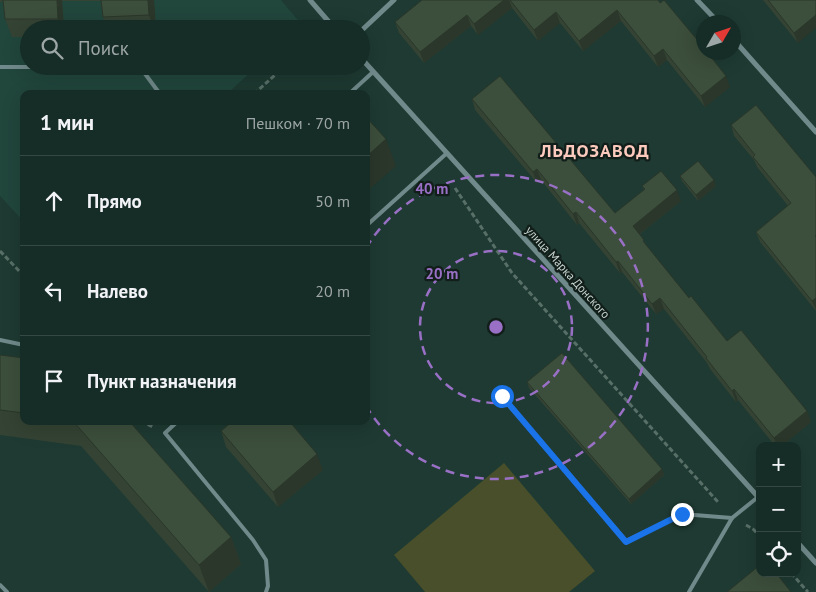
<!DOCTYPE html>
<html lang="ru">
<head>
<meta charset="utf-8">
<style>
  :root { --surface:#162c26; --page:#233832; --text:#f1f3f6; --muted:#9ea7a7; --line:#354843 }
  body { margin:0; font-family:"PT Sans",sans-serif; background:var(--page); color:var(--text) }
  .controls { position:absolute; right:15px; bottom:15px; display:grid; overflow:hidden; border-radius:10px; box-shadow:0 5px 20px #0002 }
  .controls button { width:45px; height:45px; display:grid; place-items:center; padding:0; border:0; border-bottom:1px solid var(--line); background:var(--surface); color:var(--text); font:25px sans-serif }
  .compass { position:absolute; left:696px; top:15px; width:45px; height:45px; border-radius:50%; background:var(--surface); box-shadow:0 5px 20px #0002; rotate:51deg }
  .stop { position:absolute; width:15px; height:15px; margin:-11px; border:4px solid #1a73e8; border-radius:50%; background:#fff }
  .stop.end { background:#1a73e8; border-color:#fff; box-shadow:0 1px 5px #0008 }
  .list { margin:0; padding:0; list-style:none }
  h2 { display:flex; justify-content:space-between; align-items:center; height:65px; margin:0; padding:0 20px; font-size:21px }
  h2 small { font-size:16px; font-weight:400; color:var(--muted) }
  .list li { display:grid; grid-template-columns:32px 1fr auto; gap:15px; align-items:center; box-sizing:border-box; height:90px; padding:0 20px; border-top:1px solid var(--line) }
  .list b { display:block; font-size:19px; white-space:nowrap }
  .list em { font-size:16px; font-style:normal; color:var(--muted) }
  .icon { flex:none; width:28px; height:28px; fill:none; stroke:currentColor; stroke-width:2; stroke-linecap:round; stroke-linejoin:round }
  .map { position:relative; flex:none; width:816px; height:592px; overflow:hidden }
  .search { position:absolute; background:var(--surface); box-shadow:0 5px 20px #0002; left:20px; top:20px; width:350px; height:55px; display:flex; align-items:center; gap:12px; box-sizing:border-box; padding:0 18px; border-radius:28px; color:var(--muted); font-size:19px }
  .panel { position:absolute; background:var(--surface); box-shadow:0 5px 20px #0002; left:20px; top:90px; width:350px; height:335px; border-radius:10px }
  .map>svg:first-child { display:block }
  .built { fill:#21463c }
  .green { fill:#484f2a }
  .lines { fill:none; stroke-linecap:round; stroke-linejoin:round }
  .path { stroke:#586f68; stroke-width:3; stroke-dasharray:5 2.5; stroke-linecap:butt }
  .service { stroke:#70898a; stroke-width:4 }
  .minor { stroke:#70898a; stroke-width:5 }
  .wall { fill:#344334 }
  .shaded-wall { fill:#2a372a }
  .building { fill:#3c4e3c; stroke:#2a372a }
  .route { stroke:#1a73e8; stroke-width:6 }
  .ring { fill:none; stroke:#9970c6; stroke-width:2.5; stroke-dasharray:9 6 }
  .labels { text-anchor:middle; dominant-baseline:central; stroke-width:4.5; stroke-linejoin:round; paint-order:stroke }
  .street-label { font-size:12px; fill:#c7d6d1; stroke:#121e1a }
  .district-label { font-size:18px; font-weight:bold; letter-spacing:1px; fill:#fdcbbe; stroke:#121e1a }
  .centre { fill:#9970c6; stroke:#121e1a; stroke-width:2.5 }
  .ring-label { font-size:15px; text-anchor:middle; font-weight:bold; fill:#9970c6; stroke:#121e1a; stroke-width:4.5; stroke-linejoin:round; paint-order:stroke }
</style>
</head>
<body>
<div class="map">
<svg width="816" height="592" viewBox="0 0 816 592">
  <rect width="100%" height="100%" fill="#1e3a32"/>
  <!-- built -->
  <polygon class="built" points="0,0 281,0 302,25 298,29 29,29 29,66 257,66 227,94 24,94 24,222 0,196"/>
  <!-- green -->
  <polygon class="green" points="504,463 595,571 569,592 425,592 394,555"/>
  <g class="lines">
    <!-- path -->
    <g class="path">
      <polyline points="254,94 285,66"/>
      <polyline points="455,188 512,273 718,502"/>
      <polyline points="0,251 24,276"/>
      <polyline points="141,421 153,427"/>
      <polyline points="746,525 753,529 760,536"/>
      <polyline points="791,573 808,592"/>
    </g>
    <!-- service -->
    <g class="service">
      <polyline points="0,67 140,67 160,94"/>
      <polyline points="349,94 373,72"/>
      <polyline points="366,226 447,153"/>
      <polyline points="0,340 24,345"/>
      <polyline points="501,396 626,541 682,514 732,518"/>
      <polyline points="178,421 165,433 253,540 266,560 268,586 266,592"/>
      <polyline points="0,585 7,592"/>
      <polyline points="689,592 732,518 758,497"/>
    </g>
    <!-- minor -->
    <g class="minor">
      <polyline points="310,0 335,29"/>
      <polyline points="697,0 718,22"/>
      <polyline points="361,31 394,0"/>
      <polyline points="734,40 816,132"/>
      <polyline points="361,58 760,499"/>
      <polyline points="797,542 816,563"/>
    </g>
  </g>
  <!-- wall -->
  <g class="wall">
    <polygon points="0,0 154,0 156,29 107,29 103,17 101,1 62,1 64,29 29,29 29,37 12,37 5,19 3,2 0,2"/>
    <polygon points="422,0 658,0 730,87 705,107 667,60 658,67 621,21 583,51 560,23 538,41 512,8 478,35 471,26 424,63 399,33 395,22"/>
    <polygon points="763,0 816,0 798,43"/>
    <polygon points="472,99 615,213 644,190 642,186 681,201 640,234 646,246 689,298 727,341 807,411 811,422 782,446 775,446 738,400 736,402 710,369 707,363 664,309 656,314 622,272 620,273 579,223 577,225 541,180 537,183 475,110"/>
    <polygon points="731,125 816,177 816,311 760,242 756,232 788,206 757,167 754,160 734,136"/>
    <polygon points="680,176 716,186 698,201 682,181"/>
    <polygon points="0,355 24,358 24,421 129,421 231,537 241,564 209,592 81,446 0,435"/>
    <polygon points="527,382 662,469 664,475 631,504 529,388"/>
    <polygon points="221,431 323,470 278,507 226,447"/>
  </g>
  <!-- shaded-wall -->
  <g class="shaded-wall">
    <polygon points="57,0 62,0 62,1 64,29 62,29 58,19"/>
    <polygon points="148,0 154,0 156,29 154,29 149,15"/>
    <polygon points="504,0 509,0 512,8 478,35 474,24"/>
    <polygon points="617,10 621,21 583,51 579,41"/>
    <polygon points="556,12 560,23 538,41 534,30"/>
    <polygon points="467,15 471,26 424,63 420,52"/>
    <polygon points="816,15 816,28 798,43 794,33"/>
    <polygon points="663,49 667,60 658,67 654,56"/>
    <polygon points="726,76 730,87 705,107 701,96"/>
    <polygon points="386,139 396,166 366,192 366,157"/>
    <polygon points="537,169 541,180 537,183 533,172"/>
    <polygon points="714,180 716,186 698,201 696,195"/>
    <polygon points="677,190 681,201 637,236 633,226"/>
    <polygon points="576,212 579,223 577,225 573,214"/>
    <polygon points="618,261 622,272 620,273 616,262"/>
    <polygon points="660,298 664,309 656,314 652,304"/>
    <polygon points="816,298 816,310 812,301"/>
    <polygon points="734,389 738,400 736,402 732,391"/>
    <polygon points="807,411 811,422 782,446 777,446 774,438"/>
    <polygon points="317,454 323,470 278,507 273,492"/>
    <polygon points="662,469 664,475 631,504 629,499"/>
    <polygon points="231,537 241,564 209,592 199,565"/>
  </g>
  <!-- building -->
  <g class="building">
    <polygon points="3,0 57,0 58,19 5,19"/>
    <polygon points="101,0 148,0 149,15 103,17"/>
    <polygon points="422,0 504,0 474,24 467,15 420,52 395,22"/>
    <polygon points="510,0 658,0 660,3 664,0 704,48 704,52 707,52 726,76 701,96 663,49 654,56 617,10 579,41 556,12 534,30"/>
    <polygon points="768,0 816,0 816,15 794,33"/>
    <polygon points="500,76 615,213 645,189 642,186 661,171 677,190 633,226 644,240 643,241 689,298 691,296 727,341 741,330 807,411 774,438 734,389 732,391 706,358 707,357 660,298 652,304 618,261 616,262 576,212 573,214 537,169 533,172 472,99"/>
    <polygon points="756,105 816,177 816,235 815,236 816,237 816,298 812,301 756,232 791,203 753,157 755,155 731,125"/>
    <polygon points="366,117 386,139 366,157"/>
    <polygon points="698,161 714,180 696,195 680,176"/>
    <polygon points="562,353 662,469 629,499 527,382"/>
    <polygon points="0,355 24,358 24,413 0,410"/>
    <polygon points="73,421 129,421 231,537 199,565"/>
    <polygon points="233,421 289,421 317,454 273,492 221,431"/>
    <polygon points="760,565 760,573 776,573 791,592 727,592"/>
  </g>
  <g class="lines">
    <!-- route -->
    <polyline class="route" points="502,396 626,542 682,514"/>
  </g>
  <!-- distance rings -->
  <g class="ring">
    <circle cx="496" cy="327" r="76"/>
    <path d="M366 248A152 152 0 1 1 366 406"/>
  </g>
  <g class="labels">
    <!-- street labels -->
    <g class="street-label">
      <text transform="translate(568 272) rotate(48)">улица Марка Донского</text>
    </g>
    <!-- district labels -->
    <g class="district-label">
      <text x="595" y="150">ЛЬДОЗАВОД</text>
    </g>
  </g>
  <circle cx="496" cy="327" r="8" class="centre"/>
  <g class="ring-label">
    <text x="432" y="194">40 m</text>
    <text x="442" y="279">20 m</text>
  </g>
</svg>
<div class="controls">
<button>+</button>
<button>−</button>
<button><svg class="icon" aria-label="locate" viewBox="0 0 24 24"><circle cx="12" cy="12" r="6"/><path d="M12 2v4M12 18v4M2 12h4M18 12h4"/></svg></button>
</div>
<svg class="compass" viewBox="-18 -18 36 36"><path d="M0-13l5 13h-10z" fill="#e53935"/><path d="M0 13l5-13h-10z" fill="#9ea7a7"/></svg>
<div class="stop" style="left:502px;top:396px"></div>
<div class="stop end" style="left:682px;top:514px"></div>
<div class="search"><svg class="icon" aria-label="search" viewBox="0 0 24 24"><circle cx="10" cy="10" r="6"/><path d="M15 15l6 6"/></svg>Поиск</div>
<section class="panel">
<h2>1 мин<small>Пешком · 70 m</small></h2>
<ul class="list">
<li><svg class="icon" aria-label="ahead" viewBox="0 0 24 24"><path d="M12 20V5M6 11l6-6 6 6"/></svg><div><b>Прямо</b></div><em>50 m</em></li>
<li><svg class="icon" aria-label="left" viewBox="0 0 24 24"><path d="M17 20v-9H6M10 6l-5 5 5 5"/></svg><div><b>Налево</b></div><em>20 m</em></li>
<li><svg class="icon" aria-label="arrive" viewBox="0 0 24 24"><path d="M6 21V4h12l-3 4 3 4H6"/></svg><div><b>Пункт назначения</b></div></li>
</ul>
</section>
</div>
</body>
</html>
